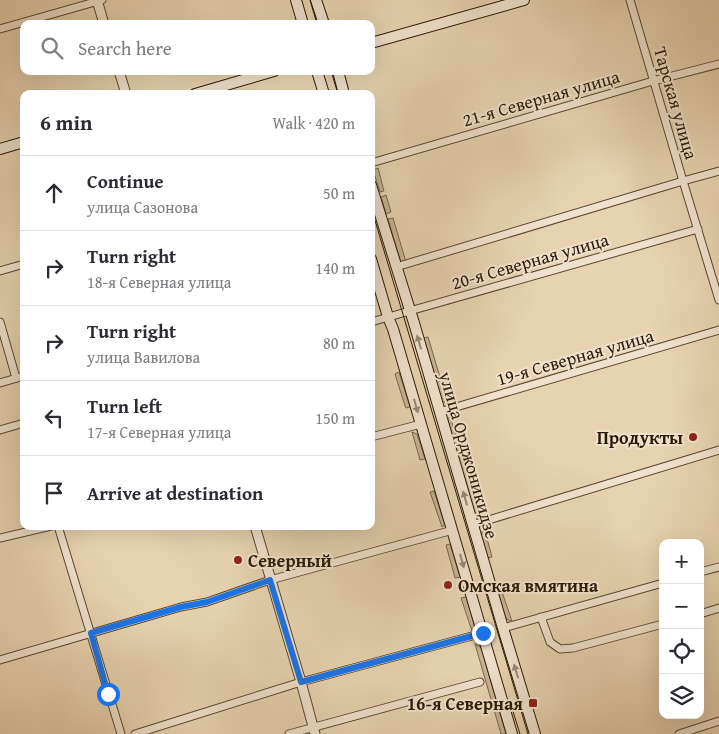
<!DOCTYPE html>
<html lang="en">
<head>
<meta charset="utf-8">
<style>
  :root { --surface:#fff; --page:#f7f7f7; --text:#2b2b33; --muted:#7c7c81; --line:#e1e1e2 }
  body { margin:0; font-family:"Gentium Book Plus",serif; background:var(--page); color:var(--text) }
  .controls { position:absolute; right:15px; bottom:15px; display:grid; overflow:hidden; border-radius:10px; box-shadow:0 5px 20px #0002 }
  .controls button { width:45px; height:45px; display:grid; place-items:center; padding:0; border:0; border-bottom:1px solid var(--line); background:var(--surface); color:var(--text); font:25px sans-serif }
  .stop { position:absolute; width:15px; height:15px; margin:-11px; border:4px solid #1a73e8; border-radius:50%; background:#fff }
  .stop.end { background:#1a73e8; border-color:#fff; box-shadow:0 1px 5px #0008 }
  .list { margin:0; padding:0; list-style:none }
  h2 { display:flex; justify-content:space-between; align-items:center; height:65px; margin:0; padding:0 20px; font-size:21px }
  h2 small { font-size:16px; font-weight:400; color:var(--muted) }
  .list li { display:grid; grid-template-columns:32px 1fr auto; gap:15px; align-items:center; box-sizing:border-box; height:75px; padding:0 20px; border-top:1px solid var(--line) }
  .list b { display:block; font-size:19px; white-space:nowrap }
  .list p { margin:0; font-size:16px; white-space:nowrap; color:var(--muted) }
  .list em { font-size:16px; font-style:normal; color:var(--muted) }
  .icon { flex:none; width:28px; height:28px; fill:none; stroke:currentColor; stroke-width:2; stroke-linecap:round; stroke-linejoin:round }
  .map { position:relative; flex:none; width:719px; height:734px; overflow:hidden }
  .search { position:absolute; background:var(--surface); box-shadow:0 5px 20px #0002; left:20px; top:20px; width:355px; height:55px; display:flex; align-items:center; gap:12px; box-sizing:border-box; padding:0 18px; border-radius:10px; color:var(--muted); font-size:19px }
  .panel { position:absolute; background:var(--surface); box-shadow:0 5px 20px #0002; left:20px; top:90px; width:355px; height:440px; border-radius:10px }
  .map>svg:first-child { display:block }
  .green { fill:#c7b493; stroke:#79674b }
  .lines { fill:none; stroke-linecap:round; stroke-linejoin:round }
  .minor-casing { stroke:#5a482e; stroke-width:9 }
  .tertiary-casing { stroke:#5a482e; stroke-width:11 }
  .secondary-casing { stroke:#2b1a03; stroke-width:12 }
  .minor { stroke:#efe2cc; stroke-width:7 }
  .tertiary { stroke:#efe2cc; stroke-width:9 }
  .secondary { stroke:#efe2cc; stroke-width:10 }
  .tram { stroke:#2b1a03; stroke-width:1 }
  .oneway { fill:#978872 }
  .route { stroke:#1a73e8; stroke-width:6 }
  .poi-dot { fill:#8f2418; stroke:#efe2cc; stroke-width:2 }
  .labels { text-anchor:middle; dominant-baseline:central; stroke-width:4; stroke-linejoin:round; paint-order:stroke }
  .street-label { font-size:18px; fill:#2b1a03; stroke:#efe2cc }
  .poi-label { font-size:18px; font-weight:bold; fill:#2b1a03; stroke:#efe2cc; text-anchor:end }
</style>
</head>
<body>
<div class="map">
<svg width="719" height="734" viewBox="0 0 719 734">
  <rect width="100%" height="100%" fill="#e7d3b0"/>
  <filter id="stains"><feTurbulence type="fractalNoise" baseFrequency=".004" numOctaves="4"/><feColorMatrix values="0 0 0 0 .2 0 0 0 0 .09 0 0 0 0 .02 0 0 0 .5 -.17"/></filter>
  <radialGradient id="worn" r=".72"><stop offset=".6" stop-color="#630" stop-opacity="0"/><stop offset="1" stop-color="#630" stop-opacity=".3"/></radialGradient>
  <!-- green -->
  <g class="green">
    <polygon points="378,168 384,191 380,192 373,170"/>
    <polygon points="386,195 391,212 386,214 381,197"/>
    <polygon points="393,218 406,262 401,263 388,219"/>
    <polygon points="428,337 448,404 442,401 440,396 423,338"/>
    <polygon points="399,372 410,407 406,408 405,406 395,374"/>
    <polygon points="450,416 481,517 479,517 475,514 448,423 448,419"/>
    <polygon points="412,432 417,434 425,459 420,460"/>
    <polygon points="434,491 445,525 442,527 430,492"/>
    <polygon points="485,531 492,557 487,558 481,536 482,532"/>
    <polygon points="450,544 460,577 455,578 446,545"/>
    <polygon points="502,592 512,621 508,620 505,616 498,593"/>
    <polygon points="466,597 476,630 472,631 461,598"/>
    <polygon points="475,644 481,647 506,734 501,734"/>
  </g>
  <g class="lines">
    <defs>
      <g id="minor">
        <polyline points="630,0 683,181 719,300"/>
        <polyline points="0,29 102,0"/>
        <polyline points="371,163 653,81 719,64"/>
        <polyline points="396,267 683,181 719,171"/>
        <polyline points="0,271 24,264"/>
        <polyline points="0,322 16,378"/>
        <polyline points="371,322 698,229"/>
        <polyline points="0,383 24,376"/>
        <polyline points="439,412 719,330"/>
        <polyline points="0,430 24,423"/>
        <polyline points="371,437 421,424"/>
        <polyline points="472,525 719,450"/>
        <polyline points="58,526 121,734"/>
        <polyline points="0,538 51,526"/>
        <polyline points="700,572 719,567"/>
        <polyline points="700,614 719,608"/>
        <polyline points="541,617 550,642 560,649 573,648 663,624"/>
        <polyline points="503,628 663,583"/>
        <polyline points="0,660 181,607 207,602 270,580 453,530"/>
        <polyline points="135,734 301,682 483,633"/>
        <polyline points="289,734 480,682"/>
        <polyline points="679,734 719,721"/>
      </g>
      <g id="tertiary">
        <polyline points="97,0 104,24"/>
        <polyline points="119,71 126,94"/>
        <polyline points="255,526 301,682 315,734"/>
      </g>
      <g id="secondary">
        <polyline points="296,0 303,24"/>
        <polyline points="316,0 324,24"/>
        <polyline points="371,43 524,0"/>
        <polyline points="317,71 324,94"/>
        <polyline points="338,71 344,94"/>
        <polyline points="195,94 274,71"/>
        <polyline points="0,149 24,142"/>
        <polyline points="371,185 414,323 503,628 535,734"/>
        <polyline points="371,259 388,317 393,329 512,734"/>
      </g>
    </defs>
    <!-- minor casing -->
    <use href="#minor" class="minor-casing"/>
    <!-- tertiary casing -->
    <use href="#tertiary" class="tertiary-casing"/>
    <!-- secondary casing -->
    <use href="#secondary" class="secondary-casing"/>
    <!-- minor -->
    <use href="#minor" class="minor"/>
    <!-- tertiary -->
    <use href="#tertiary" class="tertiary"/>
    <!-- secondary -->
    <use href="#secondary" class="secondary"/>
    <!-- tram -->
    <g class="tram">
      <polyline points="310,0 317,24"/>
      <polyline points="331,71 338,94"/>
      <polyline points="371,207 528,734"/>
      <polyline points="511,705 520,734"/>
    </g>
  </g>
  <!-- one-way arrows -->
  <defs><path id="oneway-solid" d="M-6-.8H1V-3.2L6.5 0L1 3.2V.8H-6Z" transform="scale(1.25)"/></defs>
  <g class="oneway">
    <use href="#oneway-solid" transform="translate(419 342) rotate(-106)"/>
    <use href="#oneway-solid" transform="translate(416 406) rotate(74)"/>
    <use href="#oneway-solid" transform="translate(465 498) rotate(-106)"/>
    <use href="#oneway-solid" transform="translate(462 561) rotate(74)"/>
    <use href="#oneway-solid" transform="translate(516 671) rotate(-107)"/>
  </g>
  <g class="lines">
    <!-- route -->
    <polyline class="route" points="108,694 91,633 181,607 207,602 270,580 301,682 483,633"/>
  </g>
  <!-- markers -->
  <g class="poi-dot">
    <circle cx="693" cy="437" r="5"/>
    <circle cx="238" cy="560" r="5"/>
    <circle cx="448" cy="585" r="5"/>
    <rect x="528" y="698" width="10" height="10" rx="2.5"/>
  </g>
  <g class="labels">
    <!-- street labels -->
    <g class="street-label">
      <text transform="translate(541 98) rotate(-16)">21-я Северная улица</text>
      <text transform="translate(676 103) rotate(74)">Тарская улица</text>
      <text transform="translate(530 261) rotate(-16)">20-я Северная улица</text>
      <text transform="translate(575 357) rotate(-16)">19-я Северная улица</text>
      <text transform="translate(469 455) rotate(74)">улица Орджоникидзе</text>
    </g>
    <!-- poi labels -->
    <g class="poi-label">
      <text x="683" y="437">Продукты</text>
      <text x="248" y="560" text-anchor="start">Северный</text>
      <text x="458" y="585" text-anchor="start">Oмская вмятина</text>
      <text x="523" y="703">16-я Северная</text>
    </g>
  </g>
  <rect width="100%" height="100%" filter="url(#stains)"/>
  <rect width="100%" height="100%" fill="url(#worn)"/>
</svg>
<div class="controls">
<button>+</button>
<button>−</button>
<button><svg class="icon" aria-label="locate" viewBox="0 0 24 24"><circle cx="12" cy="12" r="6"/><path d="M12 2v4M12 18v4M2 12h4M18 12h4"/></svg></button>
<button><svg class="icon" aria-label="layers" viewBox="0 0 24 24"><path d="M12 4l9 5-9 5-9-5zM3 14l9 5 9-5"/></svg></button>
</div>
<div class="stop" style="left:108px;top:694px"></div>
<div class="stop end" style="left:483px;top:633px"></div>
<div class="search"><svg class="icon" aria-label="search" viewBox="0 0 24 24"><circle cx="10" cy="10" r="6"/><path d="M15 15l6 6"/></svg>Search here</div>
<section class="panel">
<h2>6 min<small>Walk · 420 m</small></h2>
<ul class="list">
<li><svg class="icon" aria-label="ahead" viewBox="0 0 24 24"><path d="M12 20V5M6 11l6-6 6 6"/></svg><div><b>Continue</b><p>улица Сазонова</p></div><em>50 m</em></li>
<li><svg class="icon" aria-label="right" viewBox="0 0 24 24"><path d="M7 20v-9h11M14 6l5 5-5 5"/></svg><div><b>Turn right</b><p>18-я Северная улица</p></div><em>140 m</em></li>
<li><svg class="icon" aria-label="right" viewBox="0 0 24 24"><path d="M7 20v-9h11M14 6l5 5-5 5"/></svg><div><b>Turn right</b><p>улица Вавилова</p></div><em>80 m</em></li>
<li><svg class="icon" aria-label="left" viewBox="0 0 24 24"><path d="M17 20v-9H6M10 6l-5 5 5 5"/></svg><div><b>Turn left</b><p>17-я Северная улица</p></div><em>150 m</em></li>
<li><svg class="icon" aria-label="arrive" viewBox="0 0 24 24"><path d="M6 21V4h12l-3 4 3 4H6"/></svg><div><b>Arrive at destination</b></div></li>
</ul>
</section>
</div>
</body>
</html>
